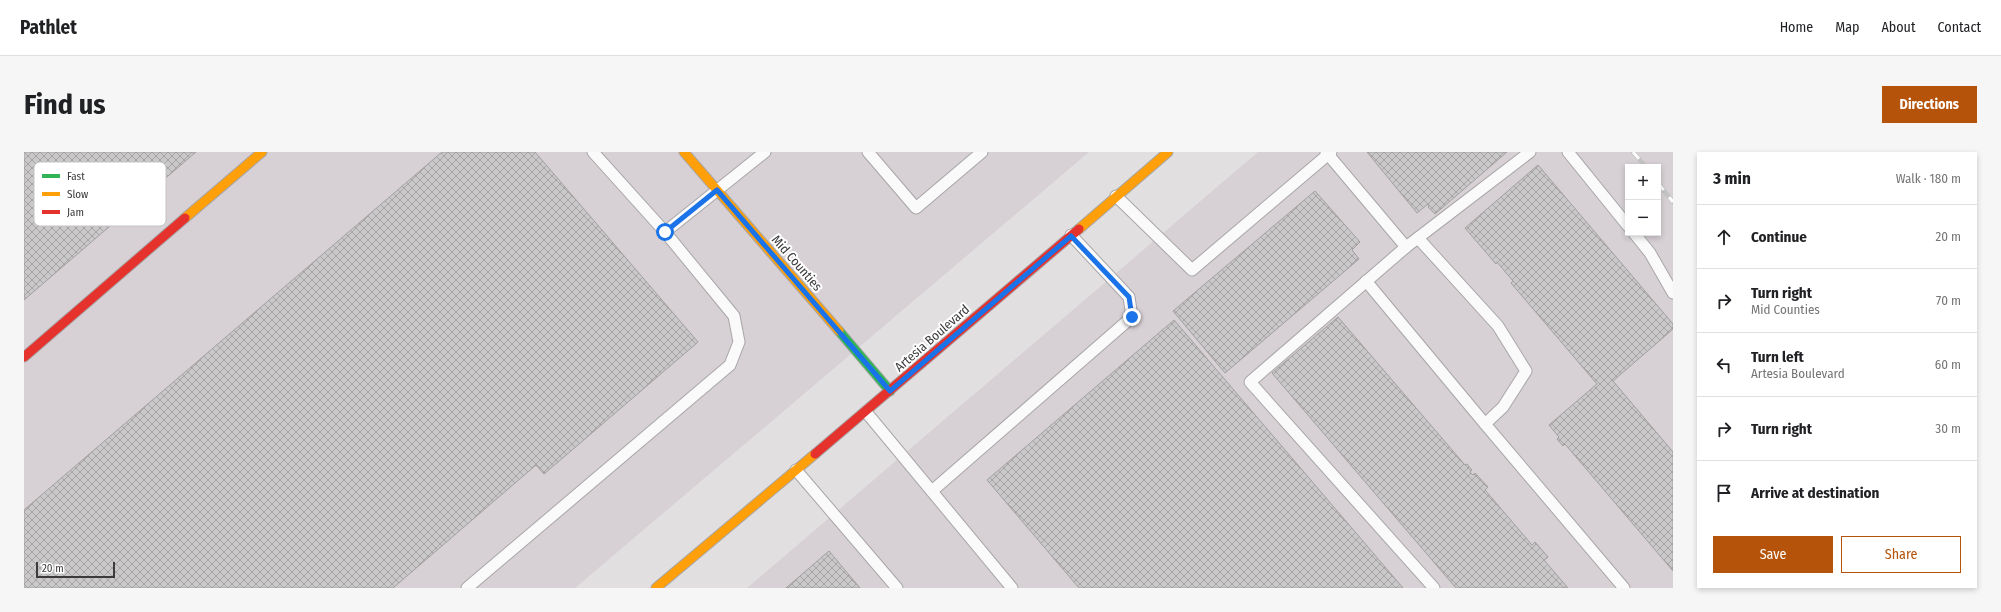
<!DOCTYPE html>
<html lang="en">
<head>
<meta charset="utf-8">
<style>
  :root { --surface:#fff; --page:#f6f6f6; --text:#202124; --muted:#757577; --line:#e0e0e0; --accent:#b45309 }
  body { margin:0; font-family:"Fira Sans Condensed",sans-serif; background:var(--page); color:var(--text) }
  .controls { position:absolute; right:12px; top:12px; display:grid; overflow:hidden; border-radius:0px; box-shadow:0 2px 6px #0003 }
  .controls button { width:36px; height:36px; display:grid; place-items:center; padding:0; border:0; border-bottom:1px solid var(--line); background:var(--surface); color:var(--text); font:20px sans-serif }
  .scale { position:absolute; left:12px; bottom:10px; width:79px; box-sizing:border-box; padding-left:4px; border:2px solid #3d3b3d; border-top:0; font-size:11px; line-height:14px; white-space:nowrap; color:#3d3b3d; -webkit-text-stroke:3px #fff; paint-order:stroke }
  .stop { position:absolute; width:12px; height:12px; margin:-9px; border:3px solid #1a73e8; border-radius:50%; background:#fff }
  .stop.end { background:#1a73e8; border-color:#fff; box-shadow:0 1px 4px #0008 }
  .list { margin:0; padding:0; list-style:none }
  h2 { display:flex; justify-content:space-between; align-items:center; height:52px; margin:0; padding:0 16px; font-size:17px }
  h2 small { font-size:13px; font-weight:400; color:var(--muted) }
  .list li { display:grid; grid-template-columns:26px 1fr auto; gap:12px; align-items:center; box-sizing:border-box; height:64px; padding:0 16px; border-top:1px solid var(--line) }
  .list b { display:block; font-size:15px; white-space:nowrap }
  .list p { margin:0; font-size:13px; white-space:nowrap; color:var(--muted) }
  .list em { font-size:13px; font-style:normal; color:var(--muted) }
  .actions { display:flex; gap:8px; padding:12px 16px }
  .actions a { flex:1; padding:9px 0; border:1px solid var(--accent); border-radius:0px; text-align:center; font-size:14px; color:var(--accent) }
  .actions .main { background:var(--accent); color:#fff }
  .icon { flex:none; width:22px; height:22px; fill:none; stroke:currentColor; stroke-width:2; stroke-linecap:round; stroke-linejoin:round }
  .map { position:relative; flex:none; width:1649px; height:436px; overflow:hidden; border-radius:0px }
  header { display:flex; align-items:center; gap:24px; box-sizing:border-box; height:56px; padding:0 20px; background:var(--surface); border-bottom:1px solid var(--line) }
  header strong { font-size:19px }
  nav { display:flex; gap:22px; margin-inline-start:auto; font-size:14px }
  .intro { display:flex; align-items:center; justify-content:space-between; box-sizing:border-box; height:96px; padding:0 24px }
  h1 { margin:0; font-size:28px }
  .button { padding:10px 18px; border-radius:0px; background:var(--accent); color:#fff; font-size:14px; font-weight:700 }
  main { display:flex; gap:24px; padding:0 24px }
  aside { flex:1; background:var(--surface); border-radius:0px; box-shadow:0 2px 6px #0003 }
  .map>svg:first-child { display:block }
  .built { fill:#d7d0d5; fill-rule:evenodd }
  .building { fill:url(#building-cross-hatch); stroke:#a29fa1 }
  .lines { fill:none; stroke-linecap:round; stroke-linejoin:round }
  .lane-casing { stroke:#a8a6a7; stroke-width:13 }
  .fast-casing { stroke:#a8a6a7; stroke-width:11 }
  .slow-casing { stroke:#a8a6a7; stroke-width:11 }
  .jam-casing { stroke:#a8a6a7; stroke-width:11 }
  .lane { stroke:#fbfafa; stroke-width:11 }
  .fast { stroke:#30b455; stroke-width:9 }
  .slow { stroke:#ff9f0a; stroke-width:9 }
  .jam { stroke:#e5322d; stroke-width:9 }
  .rail-casing { stroke:#c5c4c5; stroke-width:4.5 }
  .rail { stroke:#fff; stroke-width:3; stroke-dasharray:9; stroke-linecap:butt }
  .route { stroke:#1a73e8; stroke-width:5 }
  .labels { text-anchor:middle; dominant-baseline:central; stroke-width:4; stroke-linejoin:round; paint-order:stroke }
  .street-label { font-size:13px; fill:#3d3b3d; stroke:#fff }
  .key { fill:#fff; stroke:#c5c4c5; stroke-width:1 }
  .key-label { font-size:11px; fill:#3d3b3d }
</style>
</head>
<body>
<header>
<strong>Pathlet</strong>
<nav><a>Home</a><a>Map</a><a>About</a><a>Contact</a></nav>
</header>
<div class="intro"><h1>Find us</h1><a class="button">Directions</a></div>
<main>
<div class="map">
<svg width="1649" height="436" viewBox="0 0 1649 436">
  <defs>
    <pattern id="building-cross-hatch" width="8" height="8" patternUnits="userSpaceOnUse"><rect width="8" height="8" fill="#cac8c9"/><path d="M0 0l8 8M0 8l8-8" fill="none" stroke="#a5a4a4"/></pattern>
  </defs>
  <rect width="100%" height="100%" fill="#e2dfe1"/>
  <!-- built -->
  <g class="built">
    <polygon points="0,0 1065,0 551,436 0,436"/>
    <path d="M1234,0h415v436h-926zM1604,15h30v66h-30z"/>
  </g>
  <!-- building -->
  <g class="building">
    <polygon points="0,0 172,0 0,148"/>
    <polygon points="418,0 511,0 674,190 520,322 512,313 369,436 0,436 0,358"/>
    <polygon points="1343,0 1483,0 1411,62 1404,55 1405,54 1404,52 1393,61"/>
    <polygon points="1514,13 1649,172 1649,177 1589,229 1649,300 1649,419 1541,292 1539,294 1533,287 1535,285 1525,273 1573,232 1487,131 1489,129 1473,110 1472,112 1441,76"/>
    <polygon points="1291,39 1336,90 1328,98 1335,107 1201,221 1149,159"/>
    <polygon points="1314,165 1441,313 1443,312 1448,318 1446,320 1449,323 1451,321 1464,335 1461,338 1508,393 1511,390 1524,405 1520,408 1544,436 1432,436 1248,221"/>
    <polygon points="1150,168 1379,436 1055,436 963,328"/>
    <polygon points="805,399 836,436 762,436"/>
  </g>
  <g class="lines">
    <defs>
      <g id="lane">
        <polyline points="569,0 641,80"/>
        <polyline points="844,0 892,56 958,0"/>
        <polyline points="1302,0 1382,95"/>
        <polyline points="1544,0 1604,74"/>
        <polyline points="1092,44 1168,118 1307,0"/>
        <polyline points="1610,81 1626,101 1649,141"/>
        <polyline points="1394,86 1474,174 1502,219 1479,255 1461,272 1600,436"/>
        <polyline points="1342,129 1461,272"/>
        <polyline points="842,260 988,436"/>
        <polyline points="772,318 873,436"/>
        <polyline points="908,339 1108,165 1105,145 1047,83"/>
        <polyline points="443,436 706,213 715,190 710,164 641,80 741,0"/>
        <polyline points="1410,436 1226,230 1382,95 1506,0"/>
      </g>
      <polyline id="fast" points="815,179 866,239"/>
      <g id="slow">
        <polyline points="660,0 815,179"/>
        <polyline points="161,66 238,0"/>
        <polyline points="1055,77 1144,0"/>
        <polyline points="632,436 791,302"/>
      </g>
      <g id="jam">
        <polyline points="0,205 161,66"/>
        <polyline points="791,302 1055,77"/>
      </g>
    </defs>
    <!-- lane casing -->
    <use href="#lane" class="lane-casing"/>
    <!-- fast casing -->
    <use href="#fast" class="fast-casing"/>
    <!-- slow casing -->
    <use href="#slow" class="slow-casing"/>
    <!-- jam casing -->
    <use href="#jam" class="jam-casing"/>
    <!-- lane -->
    <use href="#lane" class="lane"/>
    <!-- fast -->
    <use href="#fast" class="fast"/>
    <!-- slow -->
    <use href="#slow" class="slow"/>
    <!-- jam -->
    <use href="#jam" class="jam"/>
    <defs>
      <g id="rail">
        <polyline points="1609,0 1622,15"/>
        <polyline points="1634,31 1649,50"/>
      </g>
    </defs>
    <!-- rail casing -->
    <use href="#rail" class="rail-casing"/>
    <!-- rail -->
    <use href="#rail" class="rail"/>
  </g>
  <g class="lines">
    <!-- route -->
    <polyline class="route" points="641,80 693,38 866,239 1047,84 1105,145 1108,165"/>
  </g>
  <g class="labels">
    <!-- street labels -->
    <g class="street-label">
      <text transform="translate(773 111) rotate(49)">Mid Counties</text>
      <text transform="translate(908 186) rotate(-41)">Artesia Boulevard</text>
    </g>
  </g>
  <!-- legend -->
  <rect x="10" y="10" width="132" height="64" rx="6" class="key"/>
  <rect x="18" y="22" width="18" height="4" fill="#30b455"/>
  <rect x="18" y="40" width="18" height="4" fill="#ff9f0a"/>
  <rect x="18" y="58" width="18" height="4" fill="#e5322d"/>
  <g class="key-label">
    <text x="43" y="28">Fast</text>
    <text x="43" y="46">Slow</text>
    <text x="43" y="64">Jam</text>
  </g>
</svg>
<div class="controls">
<button>+</button>
<button>−</button>
</div>
<div class="scale">20 m</div>
<div class="stop" style="left:641px;top:80px"></div>
<div class="stop end" style="left:1108px;top:165px"></div>
</div>
<aside>
<h2>3 min<small>Walk · 180 m</small></h2>
<ul class="list">
<li><svg class="icon" aria-label="ahead" viewBox="0 0 24 24"><path d="M12 20V5M6 11l6-6 6 6"/></svg><div><b>Continue</b></div><em>20 m</em></li>
<li><svg class="icon" aria-label="right" viewBox="0 0 24 24"><path d="M7 20v-9h11M14 6l5 5-5 5"/></svg><div><b>Turn right</b><p>Mid Counties</p></div><em>70 m</em></li>
<li><svg class="icon" aria-label="left" viewBox="0 0 24 24"><path d="M17 20v-9H6M10 6l-5 5 5 5"/></svg><div><b>Turn left</b><p>Artesia Boulevard</p></div><em>60 m</em></li>
<li><svg class="icon" aria-label="right" viewBox="0 0 24 24"><path d="M7 20v-9h11M14 6l5 5-5 5"/></svg><div><b>Turn right</b></div><em>30 m</em></li>
<li><svg class="icon" aria-label="arrive" viewBox="0 0 24 24"><path d="M6 21V4h12l-3 4 3 4H6"/></svg><div><b>Arrive at destination</b></div></li>
</ul>
<div class="actions"><a class="main">Save</a><a>Share</a></div>
</aside>
</main>
</body>
</html>
